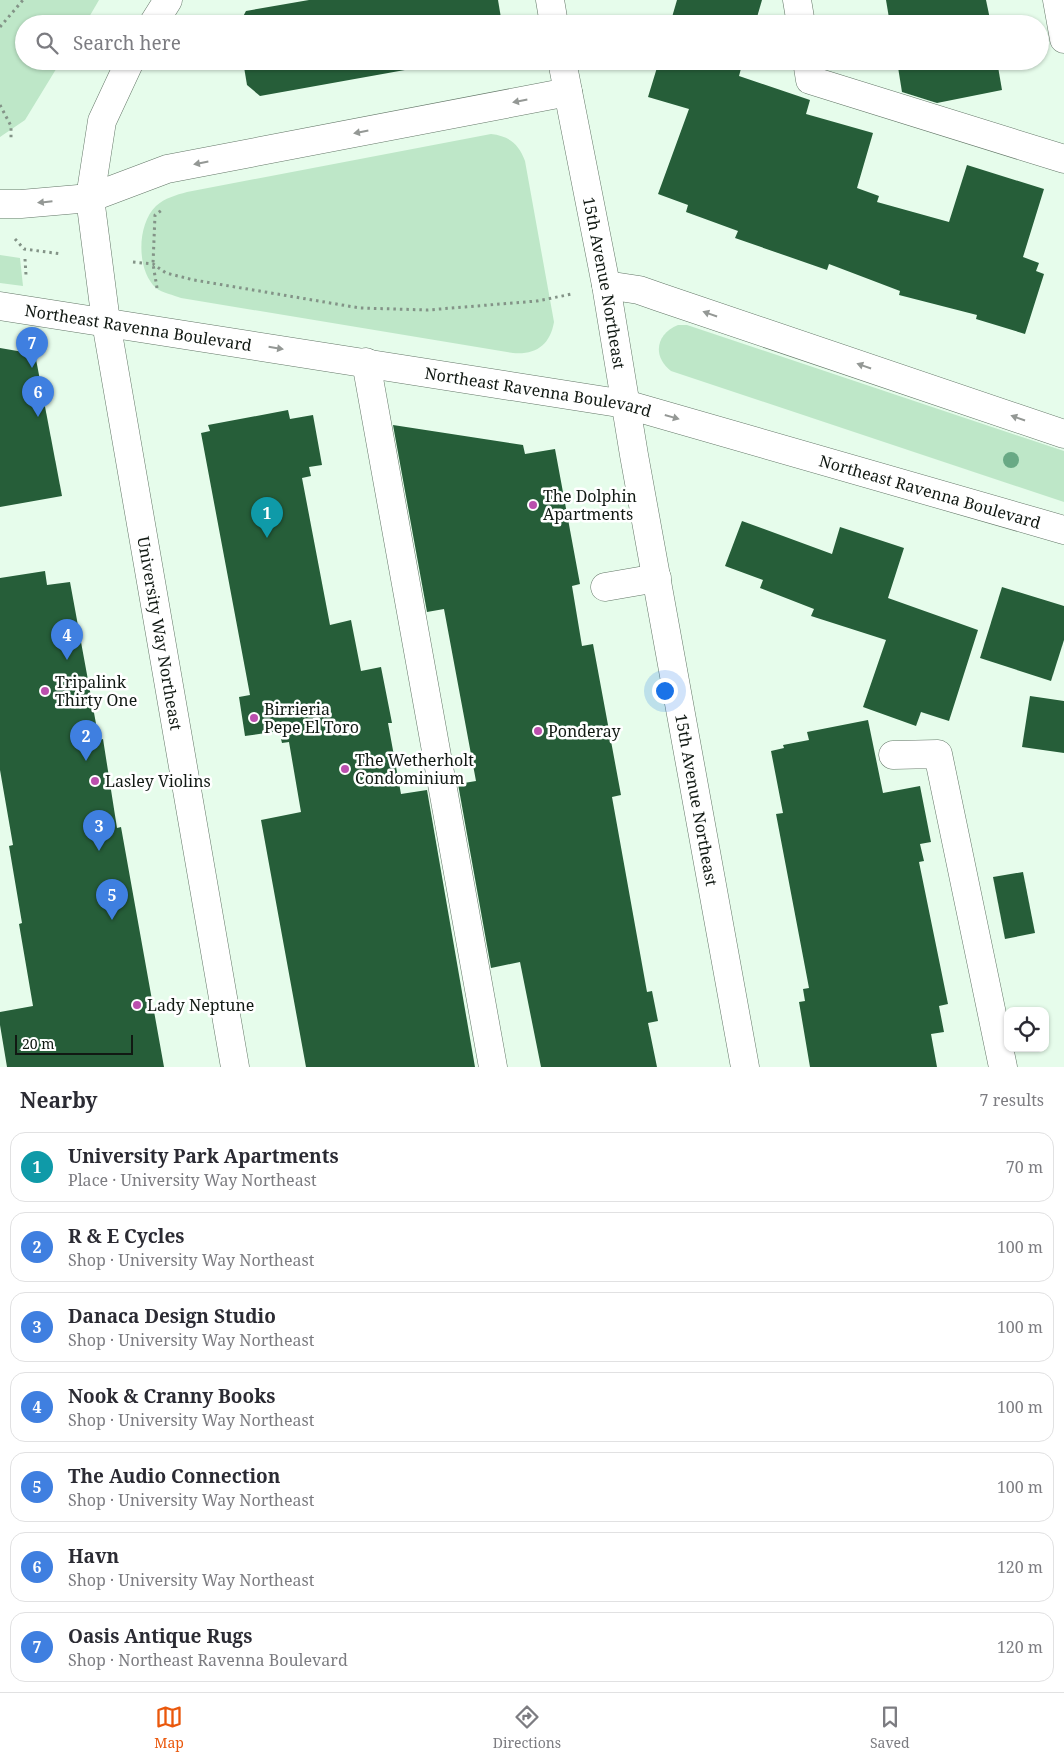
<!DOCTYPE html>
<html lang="en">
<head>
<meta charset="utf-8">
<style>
  :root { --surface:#fff; --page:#f7f7f7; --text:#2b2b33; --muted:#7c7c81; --line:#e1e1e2; --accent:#ea580c }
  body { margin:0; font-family:"Noto Serif",serif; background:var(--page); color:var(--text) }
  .controls { position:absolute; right:15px; bottom:15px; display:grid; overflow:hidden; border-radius:10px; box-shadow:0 1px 4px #0004 }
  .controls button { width:45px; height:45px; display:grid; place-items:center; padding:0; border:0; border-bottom:1px solid var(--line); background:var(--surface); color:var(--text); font:25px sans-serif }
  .scale { position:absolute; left:15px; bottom:12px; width:118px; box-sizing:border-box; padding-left:5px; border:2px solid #111913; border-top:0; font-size:14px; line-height:18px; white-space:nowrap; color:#111913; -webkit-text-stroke:4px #fff; paint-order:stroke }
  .you { position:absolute; left:664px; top:690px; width:18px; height:18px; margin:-12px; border:4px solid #fff; border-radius:50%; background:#1a73e8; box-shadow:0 0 0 8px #1a73e833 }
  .badge { display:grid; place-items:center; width:32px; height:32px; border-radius:50%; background:var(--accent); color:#fff; font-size:16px; font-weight:700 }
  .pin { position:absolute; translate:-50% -41px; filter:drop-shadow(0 1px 2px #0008) }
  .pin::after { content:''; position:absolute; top:26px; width:18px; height:15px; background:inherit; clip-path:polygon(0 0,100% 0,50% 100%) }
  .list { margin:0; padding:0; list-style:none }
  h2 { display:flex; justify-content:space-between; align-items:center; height:65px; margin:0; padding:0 20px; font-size:21px }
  h2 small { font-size:16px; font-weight:400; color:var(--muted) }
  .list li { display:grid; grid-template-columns:32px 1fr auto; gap:15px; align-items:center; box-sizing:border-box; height:70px; margin:0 10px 10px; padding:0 10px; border:1px solid var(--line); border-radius:15px }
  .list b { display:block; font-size:19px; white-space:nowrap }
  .list p { margin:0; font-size:16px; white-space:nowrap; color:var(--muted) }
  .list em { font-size:16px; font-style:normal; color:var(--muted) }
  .icon { flex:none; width:28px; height:28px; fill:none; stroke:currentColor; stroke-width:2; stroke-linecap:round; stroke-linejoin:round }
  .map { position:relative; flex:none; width:1064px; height:1067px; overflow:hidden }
  .search { position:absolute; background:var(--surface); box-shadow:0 1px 4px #0004; left:15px; right:15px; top:15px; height:55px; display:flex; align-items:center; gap:12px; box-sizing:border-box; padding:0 18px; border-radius:28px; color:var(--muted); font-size:19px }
  .sheet { height:625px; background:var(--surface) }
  nav { display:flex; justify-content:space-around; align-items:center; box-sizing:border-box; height:70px; border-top:1px solid var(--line); background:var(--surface); font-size:14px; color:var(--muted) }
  nav a { display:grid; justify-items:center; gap:2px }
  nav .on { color:var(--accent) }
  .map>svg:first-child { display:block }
  .green { fill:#bee7c8 }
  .building { fill:#265e39 }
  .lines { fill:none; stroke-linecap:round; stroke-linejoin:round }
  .minor-casing { stroke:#637667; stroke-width:29 }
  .major-casing { stroke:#637667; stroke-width:29 }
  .path { stroke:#839387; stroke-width:3; stroke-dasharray:2.5 4; stroke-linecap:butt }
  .minor { stroke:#fff; stroke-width:28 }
  .major { stroke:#fff; stroke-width:28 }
  .tree { fill:#69a985 }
  .oneway { fill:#949895 }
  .poi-dot { fill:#bb4fae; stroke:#fff; stroke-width:2 }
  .labels { text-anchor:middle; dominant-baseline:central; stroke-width:5; stroke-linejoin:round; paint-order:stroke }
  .street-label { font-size:16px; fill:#111913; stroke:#fff }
  .poi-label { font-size:16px; fill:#111913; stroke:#fff; text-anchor:start }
</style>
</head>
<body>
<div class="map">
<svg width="1064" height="1067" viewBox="0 0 1064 1067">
  <rect width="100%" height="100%" fill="#e6fceb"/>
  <!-- green -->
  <g class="green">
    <polygon points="0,0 99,0 85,24 24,24 24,61 61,61 25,120 0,137"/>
    <path d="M491,134c18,2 28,10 34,27l29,161c-4,23 -18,33 -41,31l-332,-55c-7,-3 -19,-5 -25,-10 -20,-18 -19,-64 0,-82 9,-8 20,-11 31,-14z"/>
    <polygon points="0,255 20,258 23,286 0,283"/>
    <path d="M678,325h9l377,126v51l-393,-131c-19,-15 -15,-37 7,-46z"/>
  </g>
  <!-- building -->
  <g class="building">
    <polygon points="309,0 498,0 502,24 239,24 246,11"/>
    <polygon points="677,0 762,0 755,24 670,24"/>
    <polygon points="886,0 986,0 991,24 890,24"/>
    <polygon points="243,61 455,61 260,96 247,85"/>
    <polygon points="659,61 743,61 739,76 810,100 806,114 873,133 857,188 879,196 877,202 949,222 967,165 1044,189 1023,257 1039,263 1036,271 1044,274 1025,334 976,319 977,315 899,295 900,291 829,264 827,270 735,238 738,231 686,212 688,205 658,194 689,109 648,97"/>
    <polygon points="897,61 997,61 1002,90 937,103 902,92"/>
    <polygon points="0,348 35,354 62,496 0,507"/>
    <polygon points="288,410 290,419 313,415 322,465 309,467 311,476 302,478 330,625 351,620 361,671 381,667 392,723 388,723 401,794 427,790 475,1067 306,1067 261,820 301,812 289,742 282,743 279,731 245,736 239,697 250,695 201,433 210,431 208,425"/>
    <polygon points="393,425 523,445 525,454 555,449 580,584 572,586 582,646 593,644 621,795 612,797 647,992 652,991 658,1021 648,1023 657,1067 541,1067 520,962 491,968 458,784 476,781 444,609 427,612"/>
    <polygon points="742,521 832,554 840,527 904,548 888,598 978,630 949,721 921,712 916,726 863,707 886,640 811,616 814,609 760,588 763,580 725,566"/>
    <polygon points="45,571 47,585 70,582 99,740 103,739 117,828 121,827 164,1067 7,1067 0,1025 0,1012 33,1006 19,924 22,923 9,846 13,845 0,770 0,578"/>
    <polygon points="1002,587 1064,606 1064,640 1051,681 980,658"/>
    <polygon points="1030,696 1064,701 1064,753 1022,747"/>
    <polygon points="868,720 883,793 920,786 931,842 920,844 924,861 919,862 948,1004 939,1006 944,1032 931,1034 937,1067 810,1067 799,1002 805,1001 803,989 809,988 776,814 783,813 771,751 784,748 783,745 809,740 807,732"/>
    <polygon points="1023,872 1035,933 1005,939 993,877"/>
  </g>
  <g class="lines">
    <defs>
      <g id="minor">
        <polyline points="797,0 801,24"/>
        <polyline points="1057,0 1064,39"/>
        <polyline points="153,24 168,0"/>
        <path id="s1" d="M130,61l-28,60 -12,77 16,124 129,745"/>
        <polyline points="807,61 810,80 1064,159"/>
        <polyline points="366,362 493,1067"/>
        <polyline points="605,587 657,578"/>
        <polyline points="893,755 938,754 1003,1067"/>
      </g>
      <g id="major">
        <polyline points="550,0 554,24"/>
        <path id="s2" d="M562,61l44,224 28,170 111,612"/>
        <polyline points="0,204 21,204 90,198 167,169 568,92"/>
        <polyline points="606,285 639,290 659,297 1064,434"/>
        <path id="s3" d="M0,306l625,98 439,126"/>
      </g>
    </defs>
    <!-- minor casing -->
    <use href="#minor" class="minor-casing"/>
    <!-- major casing -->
    <use href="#major" class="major-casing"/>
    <!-- path -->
    <g class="path">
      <polyline points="0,27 23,0"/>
      <polyline points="0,105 11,126 11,138"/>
      <polyline points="15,239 24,249 62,254"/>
      <polyline points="25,259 26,275"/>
      <polyline points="133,262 153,264 166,273 194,280 360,308 428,310 537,301 572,294"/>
      <polyline points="157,288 153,264 155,215 162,210"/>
    </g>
    <!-- minor -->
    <use href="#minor" class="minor"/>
    <!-- major -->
    <use href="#major" class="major"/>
  </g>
  <!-- trees -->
  <circle class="tree" cx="1011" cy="460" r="8"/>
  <!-- one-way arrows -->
  <defs><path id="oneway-solid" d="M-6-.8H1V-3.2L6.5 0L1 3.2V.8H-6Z" transform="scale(1.25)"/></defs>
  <g class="oneway">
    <use href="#oneway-solid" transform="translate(520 101) rotate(169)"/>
    <use href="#oneway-solid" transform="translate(361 132) rotate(169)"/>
    <use href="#oneway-solid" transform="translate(201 163) rotate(169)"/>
    <use href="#oneway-solid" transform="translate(45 202) rotate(174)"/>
    <use href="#oneway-solid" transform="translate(710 314) rotate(-161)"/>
    <use href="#oneway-solid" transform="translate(276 348) rotate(9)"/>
    <use href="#oneway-solid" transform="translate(864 366) rotate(-161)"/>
    <use href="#oneway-solid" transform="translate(672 417) rotate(16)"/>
    <use href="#oneway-solid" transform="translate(1018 418) rotate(-161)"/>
  </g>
  <!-- markers -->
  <g class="poi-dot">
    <circle cx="533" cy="505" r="5"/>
    <circle cx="45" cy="691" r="5"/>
    <circle cx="254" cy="718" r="5"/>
    <circle cx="538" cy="731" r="5"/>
    <circle cx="345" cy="769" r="5"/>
    <circle cx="95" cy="781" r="5"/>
    <circle cx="137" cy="1005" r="5"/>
  </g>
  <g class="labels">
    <!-- street labels -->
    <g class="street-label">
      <text stroke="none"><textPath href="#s2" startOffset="226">15th Avenue Northeast</textPath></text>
      <text stroke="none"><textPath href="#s3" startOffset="140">Northeast Ravenna Boulevard</textPath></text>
      <text stroke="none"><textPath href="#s3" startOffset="545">Northeast Ravenna Boulevard</textPath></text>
      <text stroke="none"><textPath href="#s3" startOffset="950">Northeast Ravenna Boulevard</textPath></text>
      <text stroke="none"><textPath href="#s1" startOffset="585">University Way Northeast</textPath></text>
      <text stroke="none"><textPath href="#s2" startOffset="751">15th Avenue Northeast</textPath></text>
    </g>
    <!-- poi labels -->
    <g class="poi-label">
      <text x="543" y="496">The Dolphin<tspan x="543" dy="18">Apartments</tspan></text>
      <text x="55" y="682">Tripalink<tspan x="55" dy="18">Thirty One</tspan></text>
      <text x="264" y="709">Birrieria<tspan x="264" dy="18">Pepe El Toro</tspan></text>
      <text x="548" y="731">Ponderay</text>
      <text x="355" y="760">The Wetherholt<tspan x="355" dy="18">Condominium</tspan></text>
      <text x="105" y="781">Lasley Violins</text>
      <text x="147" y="1005">Lady Neptune</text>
    </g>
  </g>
</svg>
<div class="controls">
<button><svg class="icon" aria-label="locate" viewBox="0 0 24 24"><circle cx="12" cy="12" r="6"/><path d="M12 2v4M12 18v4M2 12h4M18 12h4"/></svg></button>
</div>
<div class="scale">20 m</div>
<div class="you"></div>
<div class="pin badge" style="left:267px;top:538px;background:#0f9aa8">1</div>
<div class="pin badge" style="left:86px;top:761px;background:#3f7fe0">2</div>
<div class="pin badge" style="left:99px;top:851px;background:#3f7fe0">3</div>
<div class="pin badge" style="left:67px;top:660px;background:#3f7fe0">4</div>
<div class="pin badge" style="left:112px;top:920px;background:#3f7fe0">5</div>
<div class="pin badge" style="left:38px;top:417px;background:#3f7fe0">6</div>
<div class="pin badge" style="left:32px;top:368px;background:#3f7fe0">7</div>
<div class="search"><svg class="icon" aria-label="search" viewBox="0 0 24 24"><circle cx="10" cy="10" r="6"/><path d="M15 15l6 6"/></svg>Search here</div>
</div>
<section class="sheet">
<h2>Nearby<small>7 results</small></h2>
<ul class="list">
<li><span class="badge" style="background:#0f9aa8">1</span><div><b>University Park Apartments</b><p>Place · University Way Northeast</p></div><em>70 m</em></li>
<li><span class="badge" style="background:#3f7fe0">2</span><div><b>R &amp; E Cycles</b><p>Shop · University Way Northeast</p></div><em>100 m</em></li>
<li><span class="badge" style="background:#3f7fe0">3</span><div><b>Danaca Design Studio</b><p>Shop · University Way Northeast</p></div><em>100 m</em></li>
<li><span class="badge" style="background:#3f7fe0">4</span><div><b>Nook &amp; Cranny Books</b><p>Shop · University Way Northeast</p></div><em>100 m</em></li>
<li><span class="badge" style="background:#3f7fe0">5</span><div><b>The Audio Connection</b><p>Shop · University Way Northeast</p></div><em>100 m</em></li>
<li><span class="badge" style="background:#3f7fe0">6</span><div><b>Havn</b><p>Shop · University Way Northeast</p></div><em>120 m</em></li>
<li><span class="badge" style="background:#3f7fe0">7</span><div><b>Oasis Antique Rugs</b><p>Shop · Northeast Ravenna Boulevard</p></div><em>120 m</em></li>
</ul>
</section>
<nav>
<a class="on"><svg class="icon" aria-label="map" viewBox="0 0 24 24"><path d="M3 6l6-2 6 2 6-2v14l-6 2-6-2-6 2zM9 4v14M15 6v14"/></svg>Map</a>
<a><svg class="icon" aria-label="directions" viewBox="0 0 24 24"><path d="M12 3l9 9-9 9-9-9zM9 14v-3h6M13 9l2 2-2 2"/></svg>Directions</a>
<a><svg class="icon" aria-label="saved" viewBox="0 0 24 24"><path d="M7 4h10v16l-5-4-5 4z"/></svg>Saved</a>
</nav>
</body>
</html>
